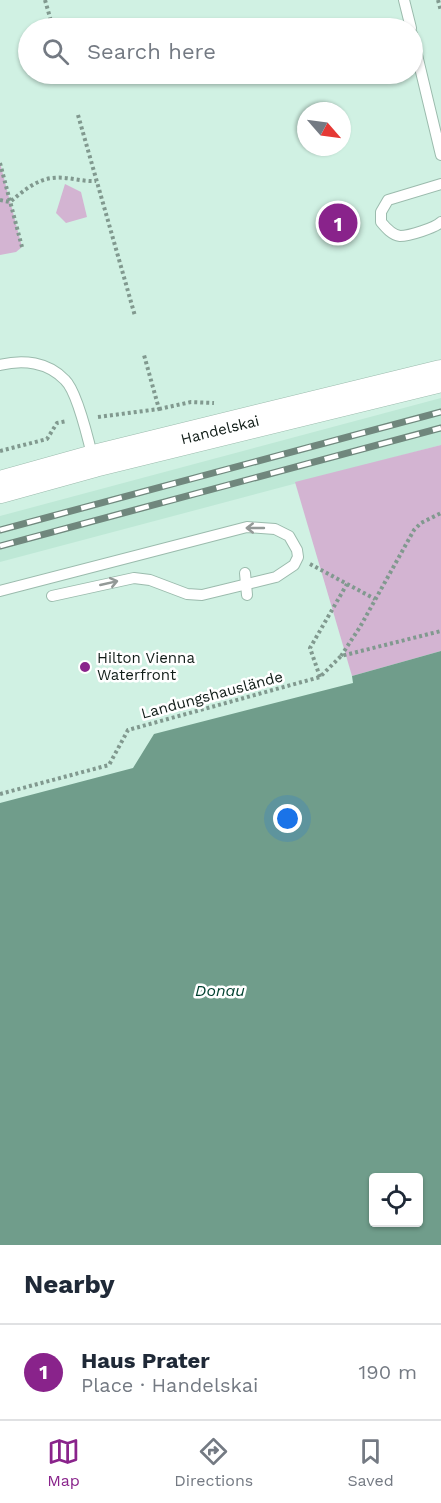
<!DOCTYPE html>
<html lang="en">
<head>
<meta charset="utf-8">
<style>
  :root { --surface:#fff; --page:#f6f6f7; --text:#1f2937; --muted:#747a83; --line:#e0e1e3; --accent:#89238b }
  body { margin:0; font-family:"Work Sans",sans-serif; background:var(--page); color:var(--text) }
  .controls { position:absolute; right:18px; bottom:18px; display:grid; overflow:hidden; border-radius:6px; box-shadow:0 2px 4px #0004 }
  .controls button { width:54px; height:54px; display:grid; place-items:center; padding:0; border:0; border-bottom:2px solid var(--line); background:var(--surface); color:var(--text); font:30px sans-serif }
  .compass { position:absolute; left:297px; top:102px; width:54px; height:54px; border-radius:50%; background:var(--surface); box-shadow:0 2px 4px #0004; rotate:118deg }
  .you { position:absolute; left:288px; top:819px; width:21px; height:21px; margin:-15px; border:4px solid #fff; border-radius:50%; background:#1a73e8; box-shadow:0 0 0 9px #1a73e833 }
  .badge { display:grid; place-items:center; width:39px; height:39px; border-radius:50%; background:var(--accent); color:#fff; font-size:20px; font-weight:700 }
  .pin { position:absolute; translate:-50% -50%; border:3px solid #fff; box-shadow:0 2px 6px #0006 }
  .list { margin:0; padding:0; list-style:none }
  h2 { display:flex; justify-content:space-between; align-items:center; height:78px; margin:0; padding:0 24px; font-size:26px }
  h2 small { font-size:20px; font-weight:400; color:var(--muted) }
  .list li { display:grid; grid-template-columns:39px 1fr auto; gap:18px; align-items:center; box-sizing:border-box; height:96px; padding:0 24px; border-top:2px solid var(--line) }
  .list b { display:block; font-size:22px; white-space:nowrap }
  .list p { margin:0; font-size:20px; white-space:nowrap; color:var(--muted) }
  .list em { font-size:20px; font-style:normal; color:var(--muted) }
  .icon { flex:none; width:33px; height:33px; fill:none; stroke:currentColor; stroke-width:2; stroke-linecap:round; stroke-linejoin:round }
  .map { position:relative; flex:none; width:441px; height:1245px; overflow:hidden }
  .search { position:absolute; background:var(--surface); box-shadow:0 2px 4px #0004; left:18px; right:18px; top:18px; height:66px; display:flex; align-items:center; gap:15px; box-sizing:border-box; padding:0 21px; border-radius:33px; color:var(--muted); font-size:22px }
  .sheet { height:174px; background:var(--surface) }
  nav { display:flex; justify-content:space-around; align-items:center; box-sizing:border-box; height:84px; border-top:2px solid var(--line); background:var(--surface); font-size:16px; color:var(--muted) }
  nav a { display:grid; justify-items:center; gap:3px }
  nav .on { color:var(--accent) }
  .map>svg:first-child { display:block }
  .built { fill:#bee8d6 }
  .green { fill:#d3b4d2 }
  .water { fill:#709d8b; fill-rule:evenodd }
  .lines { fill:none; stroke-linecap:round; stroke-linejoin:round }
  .service-casing { stroke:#9bbbad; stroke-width:12 }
  .primary-casing { stroke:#9bbbad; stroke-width:33 }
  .path { stroke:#81998f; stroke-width:4; stroke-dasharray:3 3; stroke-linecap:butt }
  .service { stroke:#fff; stroke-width:10 }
  .primary { stroke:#fff; stroke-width:32 }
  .rail-casing { stroke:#70877d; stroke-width:7 }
  .rail { stroke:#fff; stroke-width:4.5; stroke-dasharray:14; stroke-linecap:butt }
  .oneway { stroke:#939997 }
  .poi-dot { fill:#89238b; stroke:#fff; stroke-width:2 }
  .labels { text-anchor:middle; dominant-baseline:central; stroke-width:5; stroke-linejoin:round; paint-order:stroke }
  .street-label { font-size:15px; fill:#101c17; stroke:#fff }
  .poi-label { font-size:15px; fill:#101c17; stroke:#fff; text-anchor:start }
  .water-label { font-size:16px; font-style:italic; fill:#00412f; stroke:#fff }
</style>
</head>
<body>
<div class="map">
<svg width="441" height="1245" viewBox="0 0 441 1245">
  <rect width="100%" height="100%" fill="#d0f1e3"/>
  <!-- built -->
  <polygon class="built" points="441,398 441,445 0,562 0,516"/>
  <!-- green -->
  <g class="green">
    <polygon points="0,163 22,247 16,252 0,255"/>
    <polygon points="65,184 81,192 87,217 66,223 56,213"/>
    <polygon points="441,445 441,651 352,676 295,482"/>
  </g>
  <!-- water -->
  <path class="water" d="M441,651v594h-441v-442l133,-35 21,-34 199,-51 -1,-7zM374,1178h44v44h-44z"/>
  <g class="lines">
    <defs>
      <g id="service">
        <polyline points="404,0 411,28"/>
        <polyline points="412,34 441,155"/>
        <path d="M441,184l-53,16 -7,12v10c5,6 11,13 19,14 9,0 35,-8 41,-14"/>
        <path d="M0,365c23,-6 48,-3 65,15 12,11 24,62 28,79"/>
        <polyline points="245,573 247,595"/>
        <polyline points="0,591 247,527 275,529 289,536 297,550 298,557 294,565 276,577 202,595 187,594 150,580 134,578 52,596"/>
      </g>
      <polyline id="primary" points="0,487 94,461 441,376"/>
    </defs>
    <!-- service casing -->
    <use href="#service" class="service-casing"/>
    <!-- primary casing -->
    <use href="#primary" class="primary-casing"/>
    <!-- path -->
    <g class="path">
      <polyline points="45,0 53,28"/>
      <polyline points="438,0 441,11"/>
      <polyline points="78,115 135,316"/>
      <polyline points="0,163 22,247"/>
      <path d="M0,200l10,2c13,-11 26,-22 42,-24 15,-2 30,4 44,3"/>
      <polyline points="159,409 191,402 214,403"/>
      <polyline points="98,417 159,409 144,355"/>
      <polyline points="0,451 47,439 57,423 67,421"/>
      <polyline points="310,564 375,599"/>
      <polyline points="341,656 360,627 414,530 421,523 441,513"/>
      <polyline points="320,677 310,648 347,584"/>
      <polyline points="0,794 109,765 128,730 320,677 341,656 441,631"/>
    </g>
    <!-- service -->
    <use href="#service" class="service"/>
    <!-- primary -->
    <use href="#primary" class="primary"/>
    <defs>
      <g id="rail">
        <polyline points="0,530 441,412"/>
        <polyline points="0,546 441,428"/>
      </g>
    </defs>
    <!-- rail casing -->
    <use href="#rail" class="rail-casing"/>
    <!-- rail -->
    <use href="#rail" class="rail"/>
  </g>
  <!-- one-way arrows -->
  <defs><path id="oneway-shaft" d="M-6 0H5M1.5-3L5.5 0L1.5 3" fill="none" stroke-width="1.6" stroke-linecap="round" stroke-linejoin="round" transform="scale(1.5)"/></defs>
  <g class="oneway">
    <use href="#oneway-shaft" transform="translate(255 528) rotate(180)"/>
    <use href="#oneway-shaft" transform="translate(109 583) rotate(-13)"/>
  </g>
  <!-- markers -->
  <circle class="poi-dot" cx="85" cy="667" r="6"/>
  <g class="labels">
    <!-- street labels -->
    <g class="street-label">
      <text transform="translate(220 430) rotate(-14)">Handelskai</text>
      <text transform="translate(212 695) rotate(-15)">Landungshauslände</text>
    </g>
    <!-- poi labels -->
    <g class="poi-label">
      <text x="97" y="658">Hilton Vienna<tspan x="97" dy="17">Waterfront</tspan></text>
    </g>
    <!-- water labels -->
    <g class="water-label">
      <text x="220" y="990">Donau</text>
    </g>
  </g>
</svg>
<div class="controls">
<button><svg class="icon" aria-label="locate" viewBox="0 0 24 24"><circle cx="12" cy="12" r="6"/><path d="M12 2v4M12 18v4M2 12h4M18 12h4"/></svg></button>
</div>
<svg class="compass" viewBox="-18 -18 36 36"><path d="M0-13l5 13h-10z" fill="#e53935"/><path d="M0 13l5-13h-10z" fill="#747a83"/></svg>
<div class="you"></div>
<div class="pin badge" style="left:338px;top:223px">1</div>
<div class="search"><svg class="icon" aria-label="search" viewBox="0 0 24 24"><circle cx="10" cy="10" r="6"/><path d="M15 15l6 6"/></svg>Search here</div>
</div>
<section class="sheet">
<h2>Nearby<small></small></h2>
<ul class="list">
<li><span class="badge">1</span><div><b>Haus Prater</b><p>Place · Handelskai</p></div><em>190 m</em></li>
</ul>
</section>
<nav>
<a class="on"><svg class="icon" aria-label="map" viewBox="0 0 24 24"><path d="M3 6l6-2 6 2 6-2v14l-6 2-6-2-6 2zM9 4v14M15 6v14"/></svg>Map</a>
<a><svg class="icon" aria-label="directions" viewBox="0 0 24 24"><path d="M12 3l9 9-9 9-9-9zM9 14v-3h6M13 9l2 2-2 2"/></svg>Directions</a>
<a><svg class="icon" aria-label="saved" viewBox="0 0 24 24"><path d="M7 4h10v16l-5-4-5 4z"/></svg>Saved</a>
</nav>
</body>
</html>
